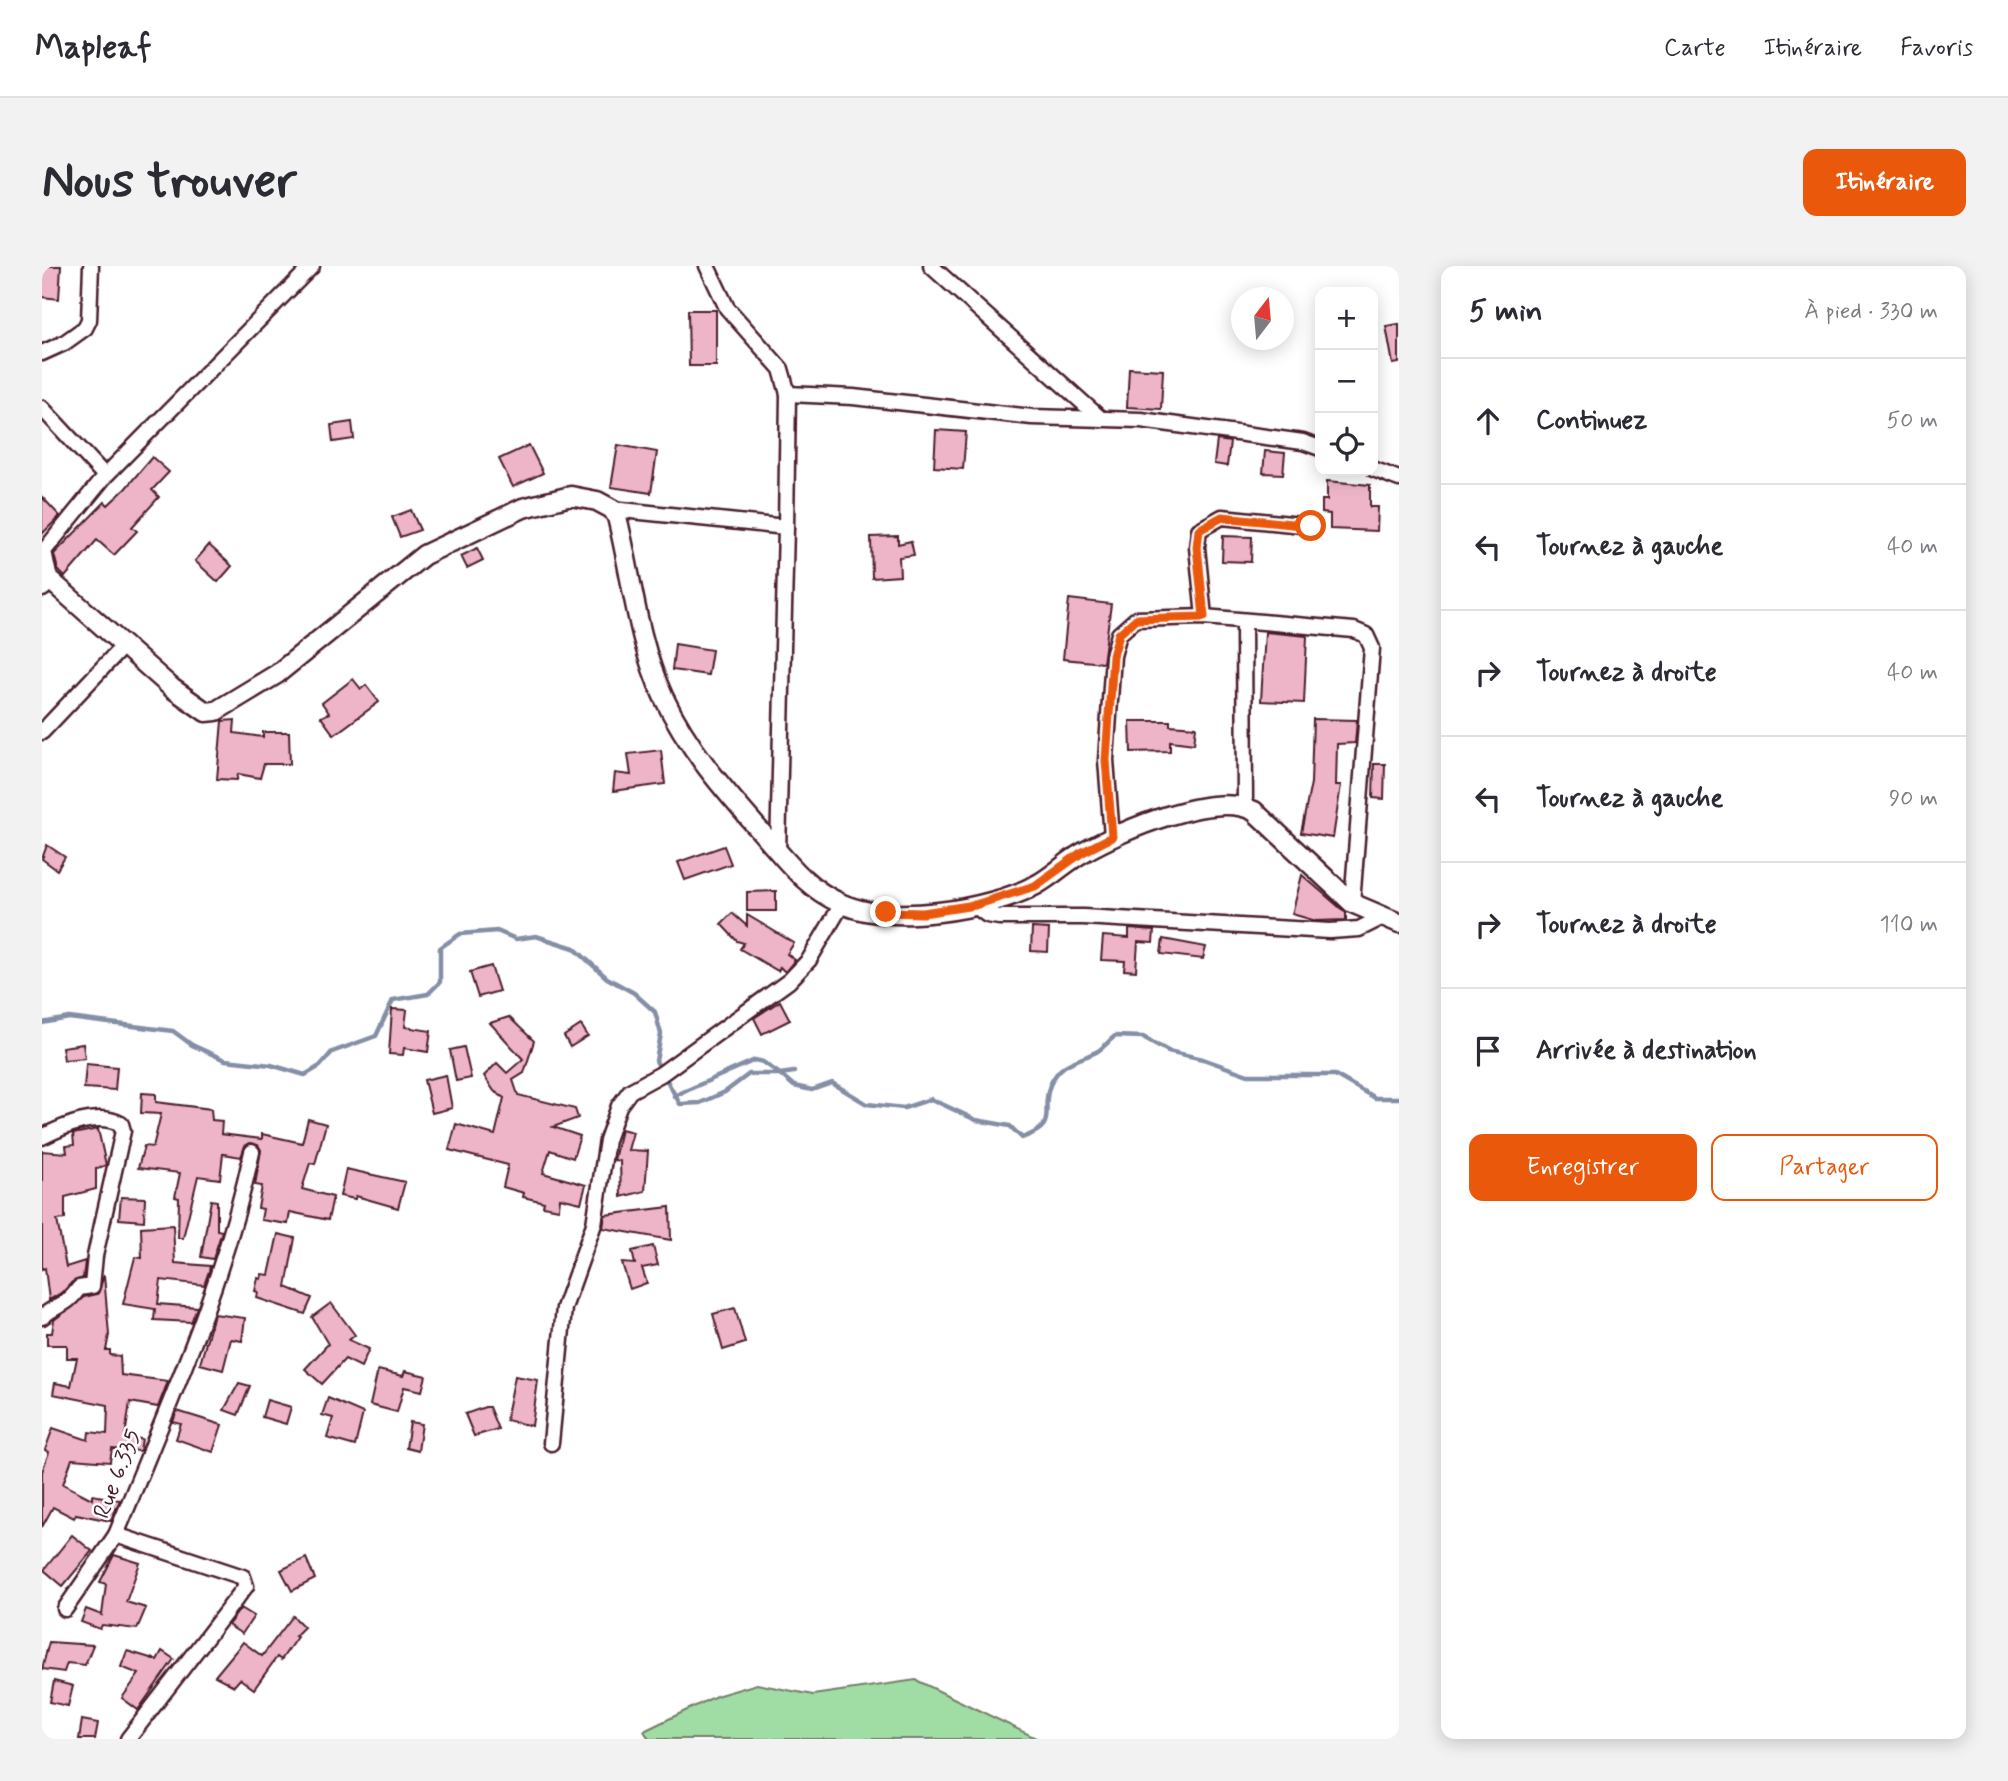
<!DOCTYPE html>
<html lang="fr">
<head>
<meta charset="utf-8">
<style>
  :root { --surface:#fff; --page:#f2f2f3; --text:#2b2b33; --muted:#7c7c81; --line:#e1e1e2; --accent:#ea580c }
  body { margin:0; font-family:Mynerve,sans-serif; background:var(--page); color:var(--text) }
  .controls { position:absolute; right:21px; top:21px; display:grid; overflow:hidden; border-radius:14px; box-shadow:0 4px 18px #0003 }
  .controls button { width:63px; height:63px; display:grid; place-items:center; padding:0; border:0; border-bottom:2px solid var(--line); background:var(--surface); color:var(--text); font:35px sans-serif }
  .compass { position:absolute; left:1189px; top:21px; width:63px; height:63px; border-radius:50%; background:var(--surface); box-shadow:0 4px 18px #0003; rotate:16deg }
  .stop { position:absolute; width:21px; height:21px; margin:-16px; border:5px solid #ea580c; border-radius:50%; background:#fff }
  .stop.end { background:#ea580c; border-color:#fff; box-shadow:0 2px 7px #0008 }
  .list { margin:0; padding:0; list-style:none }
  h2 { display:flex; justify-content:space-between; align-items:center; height:91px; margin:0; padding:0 28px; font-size:30px }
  h2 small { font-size:23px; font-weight:400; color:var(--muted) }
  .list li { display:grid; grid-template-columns:46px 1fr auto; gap:21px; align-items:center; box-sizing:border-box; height:126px; padding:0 28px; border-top:2px solid var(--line) }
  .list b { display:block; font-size:26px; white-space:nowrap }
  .list em { font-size:23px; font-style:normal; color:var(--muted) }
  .actions { display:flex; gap:14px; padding:21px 28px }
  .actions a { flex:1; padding:16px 0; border:2px solid var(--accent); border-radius:14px; text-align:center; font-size:24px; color:var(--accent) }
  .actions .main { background:var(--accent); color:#fff }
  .icon { flex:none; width:38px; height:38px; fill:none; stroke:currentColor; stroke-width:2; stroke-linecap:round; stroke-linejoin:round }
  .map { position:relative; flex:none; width:1357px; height:1473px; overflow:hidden; border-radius:14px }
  header { display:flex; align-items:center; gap:42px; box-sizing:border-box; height:98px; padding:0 35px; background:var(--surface); border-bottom:2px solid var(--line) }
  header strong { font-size:33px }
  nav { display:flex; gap:38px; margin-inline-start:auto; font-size:24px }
  .intro { display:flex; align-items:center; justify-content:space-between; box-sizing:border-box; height:168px; padding:0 42px }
  h1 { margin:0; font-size:49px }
  .button { padding:18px 32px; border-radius:14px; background:var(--accent); color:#fff; font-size:24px; font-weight:700 }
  main { display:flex; gap:42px; padding:0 42px }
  aside { flex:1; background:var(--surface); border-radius:14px; box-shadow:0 4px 18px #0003 }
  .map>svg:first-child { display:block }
  .green { fill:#a0dda4; stroke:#757e68; stroke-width:2 }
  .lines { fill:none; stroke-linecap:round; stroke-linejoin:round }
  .stream { stroke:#848ea5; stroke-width:4.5 }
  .building { fill:#eeb5c8; stroke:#4a1f2b; stroke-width:2 }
  .minor-casing { stroke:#4a1f2b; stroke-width:19 }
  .tertiary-casing { stroke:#4a1f2b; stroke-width:23 }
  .minor { stroke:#fff; stroke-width:14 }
  .tertiary { stroke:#fff; stroke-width:18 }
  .route { stroke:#ea580c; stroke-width:9 }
  .labels { text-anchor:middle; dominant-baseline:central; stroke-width:5; stroke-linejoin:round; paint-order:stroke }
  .street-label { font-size:24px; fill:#4a1f2b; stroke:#fff }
</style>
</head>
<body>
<header>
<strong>Mapleaf</strong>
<nav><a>Carte</a><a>Itinéraire</a><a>Favoris</a></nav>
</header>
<div class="intro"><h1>Nous trouver</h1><a class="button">Itinéraire</a></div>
<main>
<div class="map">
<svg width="1357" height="1473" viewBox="0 0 1357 1473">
  <rect width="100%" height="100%" fill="#fff"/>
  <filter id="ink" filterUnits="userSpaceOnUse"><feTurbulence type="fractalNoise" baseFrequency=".0143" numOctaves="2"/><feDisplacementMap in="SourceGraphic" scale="14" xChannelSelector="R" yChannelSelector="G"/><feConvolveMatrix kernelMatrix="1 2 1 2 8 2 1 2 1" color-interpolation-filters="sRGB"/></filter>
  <g filter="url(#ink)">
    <!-- green -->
    <polygon class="green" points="874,1414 996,1473 607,1473 602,1465 674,1430 715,1418 771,1429"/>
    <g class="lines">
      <!-- stream -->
      <g class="stream">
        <path d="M0,757l27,-5 104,13 19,14 33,15 46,5 34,10 15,-9 12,-14 44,-16 17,-36 35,-6 12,-12v-34l20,-14 37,-3 19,8 20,-3 38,12 33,30 27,15 21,19 6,22 -5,27 24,43 20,-1 25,-11 24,-18h31l14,12 18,4 20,-7 35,21 37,4 27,-9 45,21 34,6 12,12c39,-14 17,-25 28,-53 11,-25 28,-23 48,-34 6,-4 12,-11 17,-15l28,1 25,14 35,8 45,16h87l40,23h24"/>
        <polyline points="632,830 713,794 721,796 738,808 752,806"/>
      </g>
    </g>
    <!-- building -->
    <g class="building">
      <polygon points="0,0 19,0 17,33 0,31"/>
      <polygon points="646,44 674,44 674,100 647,100"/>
      <polygon points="1357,58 1357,97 1351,98 1344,60"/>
      <polygon points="1087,102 1121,104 1119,143 1085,141"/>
      <polygon points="310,156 312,173 291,176 289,159"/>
      <polygon points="894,164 924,166 921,203 892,201"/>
      <polygon points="1175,174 1188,176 1185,200 1172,198"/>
      <polygon points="487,179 501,207 471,221 457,193"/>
      <polygon points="576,179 615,186 609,227 569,221"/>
      <polygon points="1223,185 1243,187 1241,208 1221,207"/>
      <polygon points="110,191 127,206 110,224 117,231 90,261 95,265 72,289 55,274 23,311 16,304 12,288 63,236 66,239 83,223"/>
      <polygon points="1285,215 1328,219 1328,241 1336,241 1335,265 1288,263 1288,248 1280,247 1280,234 1285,234"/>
      <polygon points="0,231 18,250 0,268"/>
      <polygon points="369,244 378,264 358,271 350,251"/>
      <polygon points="856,270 856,278 869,275 872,289 857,291 858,310 830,312 829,271"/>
      <polygon points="1181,270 1210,271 1209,296 1180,295"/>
      <polygon points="167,279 190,300 176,316 153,295"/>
      <polygon points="435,282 441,294 425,302 419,290"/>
      <polygon points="1027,333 1069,338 1061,397 1021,393"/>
      <polygon points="1223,366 1265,370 1262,437 1219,435"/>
      <polygon points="633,378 670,384 666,409 630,404"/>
      <polygon points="311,413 319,423 324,419 337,436 292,469 279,451 287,447 280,437"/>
      <polygon points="1271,453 1315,454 1313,477 1295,478 1294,519 1299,519 1291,572 1259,567 1269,517"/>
      <polygon points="193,454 192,467 221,471 221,466 247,466 248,498 222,498 218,512 196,508 195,514 175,513 180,455"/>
      <polygon points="1088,455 1128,455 1128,459 1154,461 1152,478 1128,475 1128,485 1089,486"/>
      <polygon points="619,484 623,518 571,525 573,507 589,509 586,488"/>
      <polygon points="1332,498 1343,498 1342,533 1331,532"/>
      <polygon points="5,579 23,591 15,604 0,593"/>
      <polygon points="682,580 689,598 643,614 636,596"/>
      <polygon points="1260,609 1304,647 1304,654 1274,655 1250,648"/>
      <polygon points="734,625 734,645 705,645 705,626"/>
      <polygon points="690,647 705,660 705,649 752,677 745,688 753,694 743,706 738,701 736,705 698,683 702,677 695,675 679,658"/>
      <polygon points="990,662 1007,663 1006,686 989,685"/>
      <polygon points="1087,663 1112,665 1111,677 1096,676 1094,705 1082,704 1083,695 1059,694 1061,670 1087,672"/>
      <polygon points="1121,673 1164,681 1161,693 1119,688"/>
      <polygon points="449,700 457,725 436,731 428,706"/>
      <polygon points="738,735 748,754 720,768 712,752"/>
      <polygon points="350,743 365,744 363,761 389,765 386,786 362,782 361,789 347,788"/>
      <polygon points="467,751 492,775 482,807 471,814 476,829 533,843 536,852 511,861 538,870 531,892 508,884 501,907 544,919 539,937 518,932 517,943 501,940 502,936 481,931 482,927 461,921 466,899 407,884 414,858 453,869 462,832 452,825 442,810 455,797 465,807 481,793 448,757"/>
      <polygon points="539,759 546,770 528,781 522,770"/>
      <polygon points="41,778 43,792 22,794 20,781"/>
      <polygon points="422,781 429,812 414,815 408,784"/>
      <polygon points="44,798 75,801 73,824 42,822"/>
      <polygon points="404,809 410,842 390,847 382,814"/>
      <polygon points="100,827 114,828 114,836 169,843 170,854 180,855 179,868 220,873 220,868 260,877 266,853 284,858 273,898 268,897 260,923 291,931 286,954 248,946 246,958 219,954 221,943 216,942 220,920 213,919 219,884 216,879 208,877 203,880 199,891 181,888 178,913 156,910 141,972 136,972 137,932 133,931 138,907 96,902 102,880 111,881 119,848 99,847"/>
      <polygon points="56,863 64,899 54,903 54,923 23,931 23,953 15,954 24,1001 43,995 41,1012 30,1016 22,1025 7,1034 3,1002 0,1003 0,885 25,887 24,880 32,879 31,868"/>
      <polygon points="579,863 591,866 586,884 606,885 603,925 579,931 578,895 572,894"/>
      <polygon points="304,903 363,916 356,942 314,930 313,933 298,930"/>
      <polygon points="79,931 103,932 102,955 77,953"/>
      <polygon points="169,934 175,935 175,964 180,965 171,993 159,991"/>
      <polygon points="628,941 629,974 561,962 563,949"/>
      <polygon points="131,959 133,997 168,1000 167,1005 162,1019 119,1014 116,1038 155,1041 149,1056 112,1054 113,1043 81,1038 93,991 100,992 99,961"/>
      <polygon points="236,968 253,972 244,1021 270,1032 263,1048 215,1032 216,1026 213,1025 216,1012 219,1013 220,1008 227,1009"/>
      <polygon points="611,980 616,999 600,1002 605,1017 588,1023 580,997 593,998 590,985"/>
      <polygon points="62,1009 67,1069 64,1084 68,1084 68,1089 78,1090 79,1109 126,1115 116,1141 88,1136 83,1171 100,1173 98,1185 70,1183 68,1196 30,1193 21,1218 50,1233 50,1229 78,1234 69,1255 34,1248 32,1252 11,1241 0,1261 0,1206 7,1186 3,1184 11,1162 46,1174 47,1166 65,1168 66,1139 11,1128 13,1117 29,1120 35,1092 25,1092 25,1079 5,1079 5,1067 10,1067 12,1054 42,1031 56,1028"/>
      <polygon points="289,1037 313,1069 307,1074 327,1083 319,1101 303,1093 280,1118 263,1103 286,1078 270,1051"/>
      <polygon points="693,1042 703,1077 681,1084 671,1048"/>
      <polygon points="172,1048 203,1052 200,1075 189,1073 181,1104 158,1098"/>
      <polygon points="336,1104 361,1110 363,1105 384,1110 380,1125 362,1121 355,1146 328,1139"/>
      <polygon points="473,1110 496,1114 490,1160 464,1154"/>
      <polygon points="197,1117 208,1120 196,1149 182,1144"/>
      <polygon points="286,1132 321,1147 313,1180 285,1172 291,1152 280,1149"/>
      <polygon points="225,1134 249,1141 244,1158 220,1151"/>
      <polygon points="443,1141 447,1141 456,1163 432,1170 423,1148"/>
      <polygon points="135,1145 180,1159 171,1186 134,1173 139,1158 131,1156"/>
      <polygon points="368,1156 380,1158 376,1185 364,1182"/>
      <polygon points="30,1269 50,1285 21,1320 2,1304"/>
      <polygon points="72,1289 98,1297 84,1336 104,1342 95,1363 60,1359 58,1363 39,1356 44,1343 60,1349 64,1318 58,1316"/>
      <polygon points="264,1292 273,1313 250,1325 239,1304"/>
      <polygon points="199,1342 212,1350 200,1368 186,1359"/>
      <polygon points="251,1350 262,1361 253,1370 255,1371 239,1394 235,1391 212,1423 198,1413 192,1420 173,1410 201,1376 220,1390"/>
      <polygon points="7,1376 51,1379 43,1399 25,1397 22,1406 0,1403"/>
      <polygon points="85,1385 115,1394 120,1385 132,1393 96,1444 80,1432 97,1408 79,1401"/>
      <polygon points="12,1415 31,1420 26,1440 8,1436"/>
      <polygon points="40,1454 56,1457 53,1473 37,1473"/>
    </g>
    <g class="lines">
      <defs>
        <g id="minor">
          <polyline points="665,0 685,42 739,103 746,128 811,131 990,151 1099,154 1261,176 1278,182"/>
          <polyline points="889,0 1059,153"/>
          <polyline points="0,87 22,77 43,62 47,54 49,0"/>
          <polyline points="0,142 63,210 2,285 8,314"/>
          <polyline points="1331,203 1357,213"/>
          <polyline points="63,210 270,0"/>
          <polyline points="570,243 744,261 746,128"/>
          <polyline points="1162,351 1155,281 1157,264 1180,251 1269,260"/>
          <polyline points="1202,356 1203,540"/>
          <polyline points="0,466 83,378"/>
          <polyline points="1070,571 1064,494 1071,390 1077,368 1094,353 1162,351 1312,364 1324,369 1330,382 1310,637"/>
          <polyline points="736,586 744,261"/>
          <polyline points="933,640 945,649 957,651 1041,651 1288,665 1317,663 1341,651"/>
          <path d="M0,871c22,-11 55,-26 79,-13l2,7 -28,125 -3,30 -13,2c-13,19 -21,15 -37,29"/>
          <polyline points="509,1177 522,1042 552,958 565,874 577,840 588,825 619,808 747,715 767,694 800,638"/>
          <polyline points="23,1343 74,1269"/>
          <path d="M86,1473l118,-153 -3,-9 -127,-42c51,-126 107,-249 136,-383"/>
        </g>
        <path id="tertiary" d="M0,321l8,-7 122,108 34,24 10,-1 61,-37 147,-119 99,-47 48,-12 26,5 15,8 5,8c15,60 20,123 46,179 25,53 61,94 99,137 24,27 44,55 78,70 50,23 148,7 196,-18 17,-9 31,-24 48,-33 36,-21 131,-62 170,-41l98,92 47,20"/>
      </defs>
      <!-- minor casing -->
      <use href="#minor" class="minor-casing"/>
      <!-- tertiary casing -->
      <use href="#tertiary" class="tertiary-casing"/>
      <!-- minor -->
      <use href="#minor" class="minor"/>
      <!-- tertiary -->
      <use href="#tertiary" class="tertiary"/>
    </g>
  </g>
  <g class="lines" filter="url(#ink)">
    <!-- route -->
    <polyline class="route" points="844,646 881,647 933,639 993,620 1039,587 1070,571 1064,494 1071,390 1077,368 1094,353 1162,351 1155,281 1157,264 1180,251 1269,260"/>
  </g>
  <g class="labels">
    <!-- street labels -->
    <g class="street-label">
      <text transform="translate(76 1208) rotate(-69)">Rue 6.335</text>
    </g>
  </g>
</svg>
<div class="controls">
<button>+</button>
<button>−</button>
<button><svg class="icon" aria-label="locate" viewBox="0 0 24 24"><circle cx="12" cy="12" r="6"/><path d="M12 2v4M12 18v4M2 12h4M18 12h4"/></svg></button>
</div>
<svg class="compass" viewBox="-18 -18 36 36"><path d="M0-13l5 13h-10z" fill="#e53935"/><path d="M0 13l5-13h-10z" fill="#7c7c81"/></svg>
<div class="stop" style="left:1269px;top:260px"></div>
<div class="stop end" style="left:844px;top:646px"></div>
</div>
<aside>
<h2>5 min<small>À pied · 330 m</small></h2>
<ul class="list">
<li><svg class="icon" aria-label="ahead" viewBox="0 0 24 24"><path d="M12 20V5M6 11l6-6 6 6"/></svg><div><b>Continuez</b></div><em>50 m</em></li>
<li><svg class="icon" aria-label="left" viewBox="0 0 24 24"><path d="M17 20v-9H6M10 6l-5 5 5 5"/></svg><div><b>Tournez à gauche</b></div><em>40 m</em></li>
<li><svg class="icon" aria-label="right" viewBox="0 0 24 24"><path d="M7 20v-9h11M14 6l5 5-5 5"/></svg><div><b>Tournez à droite</b></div><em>40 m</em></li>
<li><svg class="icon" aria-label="left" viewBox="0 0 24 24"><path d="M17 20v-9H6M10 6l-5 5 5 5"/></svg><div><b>Tournez à gauche</b></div><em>90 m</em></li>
<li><svg class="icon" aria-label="right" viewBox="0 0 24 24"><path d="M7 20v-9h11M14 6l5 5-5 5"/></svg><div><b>Tournez à droite</b></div><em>110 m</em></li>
<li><svg class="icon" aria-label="arrive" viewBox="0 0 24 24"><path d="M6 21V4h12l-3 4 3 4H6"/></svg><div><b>Arrivée à destination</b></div></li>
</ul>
<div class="actions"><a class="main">Enregistrer</a><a>Partager</a></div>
</aside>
</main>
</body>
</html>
